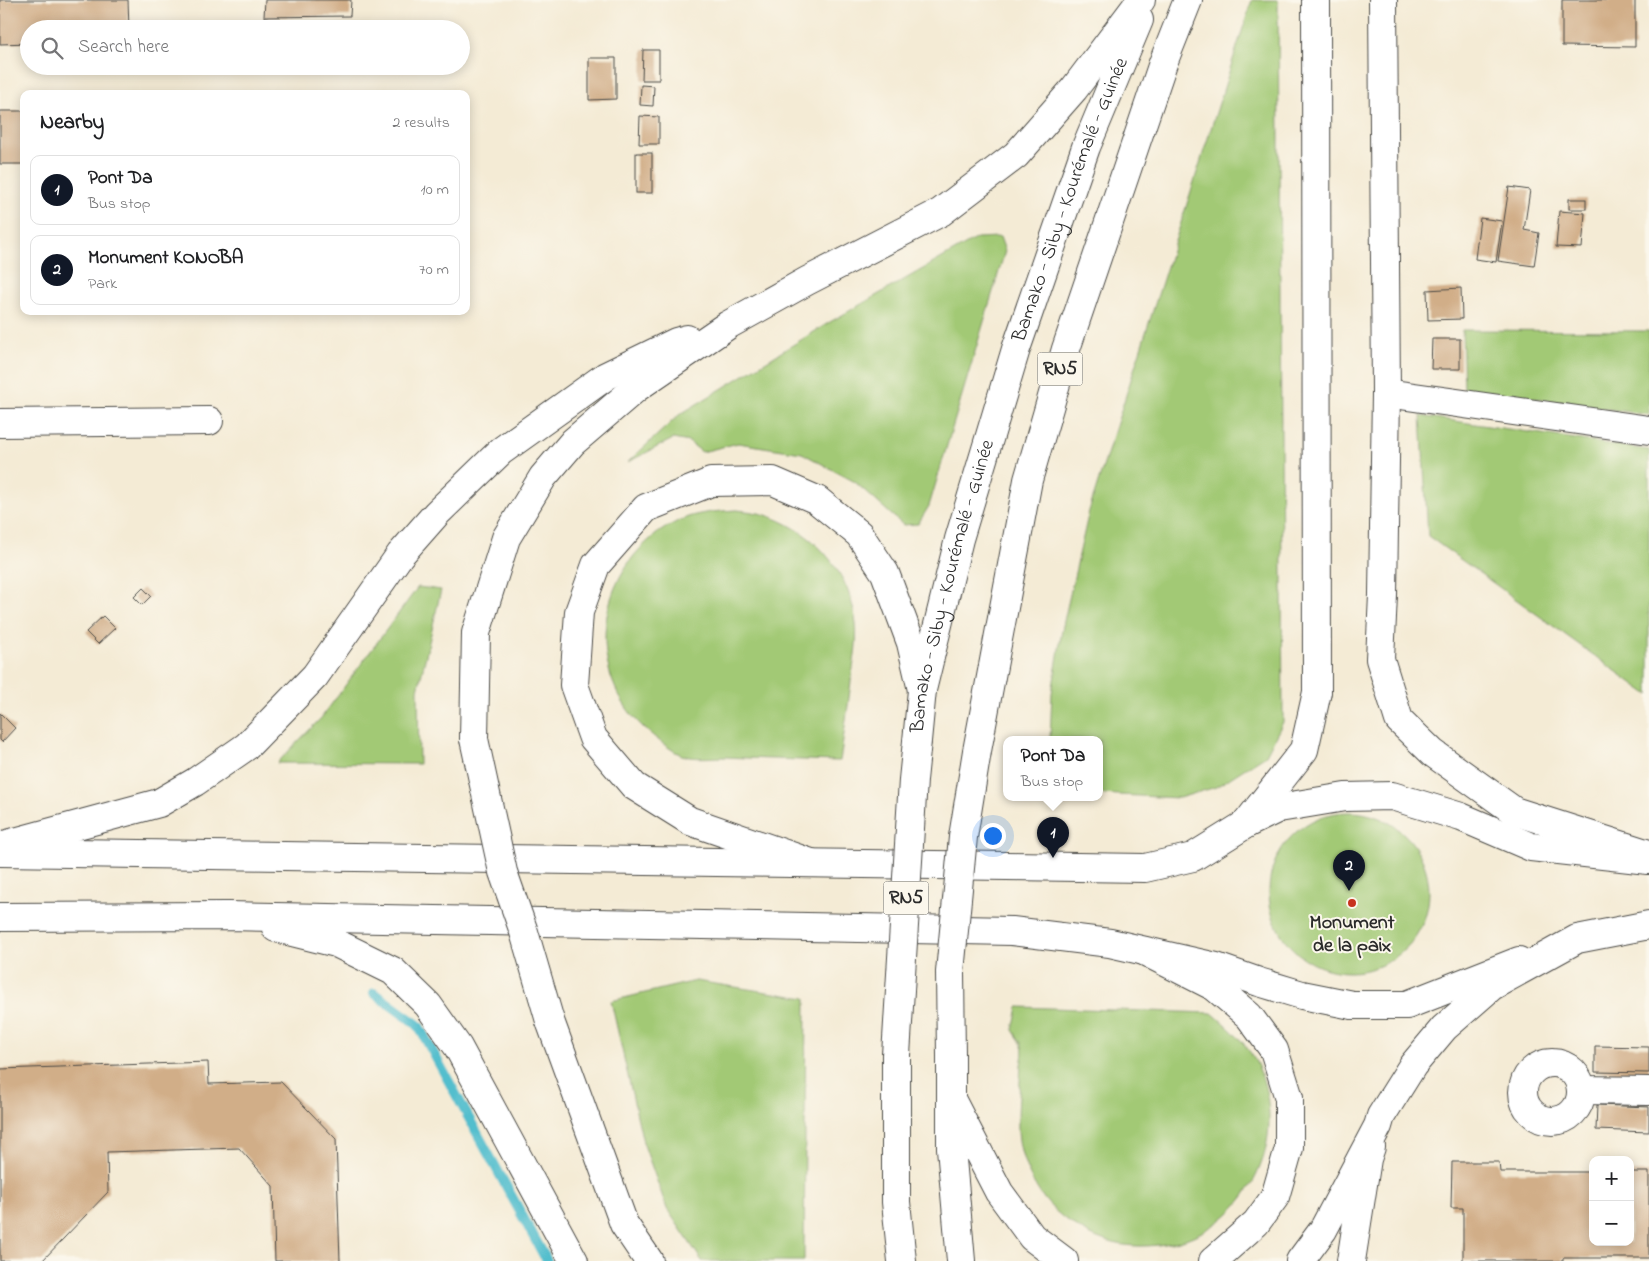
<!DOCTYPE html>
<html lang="en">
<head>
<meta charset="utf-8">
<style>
  :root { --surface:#fff; --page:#f6f6f6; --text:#202124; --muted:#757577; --line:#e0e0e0; --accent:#111827 }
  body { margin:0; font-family:"Indie Flower",sans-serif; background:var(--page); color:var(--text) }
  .controls { position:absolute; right:15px; bottom:15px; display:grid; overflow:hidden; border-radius:10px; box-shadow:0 2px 12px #0003 }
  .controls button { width:45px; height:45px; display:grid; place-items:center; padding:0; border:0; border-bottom:1px solid var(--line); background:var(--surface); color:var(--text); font:25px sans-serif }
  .you { position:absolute; left:992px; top:835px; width:18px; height:18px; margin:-12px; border:4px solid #fff; border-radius:50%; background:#1a73e8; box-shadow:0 0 0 8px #1a73e833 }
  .badge { display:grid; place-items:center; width:32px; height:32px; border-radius:50%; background:var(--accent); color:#fff; font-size:16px; font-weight:700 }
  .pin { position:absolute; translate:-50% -41px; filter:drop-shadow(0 1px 2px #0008) }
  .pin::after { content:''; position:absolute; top:26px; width:18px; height:15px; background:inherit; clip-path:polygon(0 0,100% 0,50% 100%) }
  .popup { position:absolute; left:1003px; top:736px; width:100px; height:65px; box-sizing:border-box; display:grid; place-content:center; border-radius:10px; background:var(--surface); filter:drop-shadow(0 1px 4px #0005); font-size:16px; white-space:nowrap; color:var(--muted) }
  .popup b { font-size:19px; color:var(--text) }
  .popup::after { content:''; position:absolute; left:50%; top:100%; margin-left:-10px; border:10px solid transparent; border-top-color:var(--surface) }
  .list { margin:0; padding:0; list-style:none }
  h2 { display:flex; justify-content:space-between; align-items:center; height:65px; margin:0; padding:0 20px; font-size:21px }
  h2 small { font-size:16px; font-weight:400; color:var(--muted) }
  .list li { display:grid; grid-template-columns:32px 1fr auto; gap:15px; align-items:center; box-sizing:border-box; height:70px; margin:0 10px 10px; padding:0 10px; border:1px solid var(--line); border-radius:10px }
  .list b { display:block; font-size:19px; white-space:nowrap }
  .list p { margin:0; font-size:16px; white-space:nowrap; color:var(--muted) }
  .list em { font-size:16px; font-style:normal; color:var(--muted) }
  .icon { flex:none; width:28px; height:28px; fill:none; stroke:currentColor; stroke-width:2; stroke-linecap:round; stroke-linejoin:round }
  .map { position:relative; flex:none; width:1649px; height:1261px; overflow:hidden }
  .search { position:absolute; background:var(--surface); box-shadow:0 2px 12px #0003; left:20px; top:20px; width:450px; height:55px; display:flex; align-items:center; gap:12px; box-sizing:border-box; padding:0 18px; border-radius:28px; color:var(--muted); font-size:19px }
  .panel { position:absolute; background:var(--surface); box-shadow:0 2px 12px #0003; left:20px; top:90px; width:450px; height:225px; border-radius:10px }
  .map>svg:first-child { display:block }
  .green { fill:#a2c974; stroke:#667a50 }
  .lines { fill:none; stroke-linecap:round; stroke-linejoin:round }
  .stream { stroke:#53becd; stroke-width:10 }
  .building { fill:#d1ae88 }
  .minor-casing { stroke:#494844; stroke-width:30 }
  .major-casing { stroke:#494844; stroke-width:30 }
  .highway-casing { stroke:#494844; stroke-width:30 }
  .minor { stroke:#fff; stroke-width:28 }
  .major { stroke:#fff; stroke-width:28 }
  .highway { stroke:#fff; stroke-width:28 }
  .highway-bridge-casing { stroke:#494844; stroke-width:30; stroke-linecap:butt }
  .highway-bridge { stroke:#fff; stroke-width:28 }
  .poi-dot { fill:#c8321e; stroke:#fbf7ec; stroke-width:2 }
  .labels { text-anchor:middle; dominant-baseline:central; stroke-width:4; stroke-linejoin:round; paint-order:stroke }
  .shield { fill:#fbf7ec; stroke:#696865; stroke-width:1 }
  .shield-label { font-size:19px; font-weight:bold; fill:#2b2b2b }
  .street-label { font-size:20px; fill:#2b2b2b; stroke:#fbf7ec }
  .poi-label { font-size:20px; font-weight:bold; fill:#2b2b2b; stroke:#fbf7ec }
</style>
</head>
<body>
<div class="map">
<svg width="1649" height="1261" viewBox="0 0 1649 1261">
  <rect width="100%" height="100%" fill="#fbf7ec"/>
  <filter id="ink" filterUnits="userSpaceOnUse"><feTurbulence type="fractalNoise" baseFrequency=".02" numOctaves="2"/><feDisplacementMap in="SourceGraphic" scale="10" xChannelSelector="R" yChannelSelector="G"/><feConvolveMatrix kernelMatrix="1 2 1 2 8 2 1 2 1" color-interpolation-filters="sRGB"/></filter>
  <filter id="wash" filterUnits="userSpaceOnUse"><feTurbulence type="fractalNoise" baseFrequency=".0096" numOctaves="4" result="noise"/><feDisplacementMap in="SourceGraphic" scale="20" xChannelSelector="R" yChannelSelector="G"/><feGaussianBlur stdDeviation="1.12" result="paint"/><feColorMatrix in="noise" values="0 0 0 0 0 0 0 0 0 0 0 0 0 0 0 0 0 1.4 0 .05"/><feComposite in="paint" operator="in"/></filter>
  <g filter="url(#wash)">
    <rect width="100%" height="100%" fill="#f4ebd5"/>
    <!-- green -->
    <g class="green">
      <polygon points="1252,0 1278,0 1283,722 1266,755 1216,787 1179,798 1099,794 1099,739 1050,739 1052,693 1062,630 1089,511"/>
      <polygon points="1000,237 1005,251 929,506 918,524 903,525 855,482 802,453 738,443 702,452 689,442 673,439 628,462 679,415 830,322 977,238"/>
      <polygon points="1462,330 1649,331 1649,415 1464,388"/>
      <polygon points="1421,416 1649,450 1649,695 1428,536"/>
      <path d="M737,510c9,1 18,2 26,4 48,15 84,53 92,103 4,21 -1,43 -4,64 -3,27 -7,53 -11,80 -38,-1 -76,-2 -114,-4 -10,0 -32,2 -41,-1 -12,-3 -32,-20 -41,-28 -68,-63 -43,-179 44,-211 16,-5 33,-6 49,-7z"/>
      <polygon points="418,587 441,590 418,690 419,764 277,763 322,717"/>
      <circle cx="1349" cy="892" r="80"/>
      <polygon points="696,981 806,998 804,1261 702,1261 667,1209 643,1142 611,1001"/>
      <path d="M1018,1007l194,6c19,16 39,34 48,58 30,77 -17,165 -102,174 -24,3 -48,0 -69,-11 -19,-10 -37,-23 -49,-41 -14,-21 -23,-46 -22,-71 0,-19 2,-38 3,-57 1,-6 3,-13 1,-19 -1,-5 -6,-11 -9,-16z"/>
    </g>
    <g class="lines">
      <!-- stream -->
      <polyline class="stream" points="374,993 418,1025 547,1261"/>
    </g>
    <g id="blocks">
      <!-- building -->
      <g class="building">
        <polygon points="0,0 128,0 129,29 29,29 29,43 0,44"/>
        <polygon points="265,0 351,0 350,16 264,17"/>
        <polygon points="1562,0 1635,0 1635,47 1562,46"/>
        <polygon points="643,50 659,50 659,80 642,80"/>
        <polygon points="589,58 616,58 616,99 589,100"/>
        <polygon points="641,85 654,86 653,106 640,105"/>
        <rect x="0" y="111" width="24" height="53"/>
        <polygon points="640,116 659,117 659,144 639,144"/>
        <rect x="636" y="153" width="16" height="40"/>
        <polygon points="1509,187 1530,190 1524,230 1539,233 1534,266 1498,261"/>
        <rect x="1569" y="199" width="17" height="10"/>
        <polygon points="1559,211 1585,213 1582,248 1556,247"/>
        <polygon points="1480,218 1502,221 1496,262 1475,259"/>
        <polygon points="1461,288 1462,319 1428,320 1427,290"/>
        <polygon points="1432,339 1460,339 1460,369 1431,369"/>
        <polygon points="143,588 151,596 142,605 134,597"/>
        <polygon points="103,616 115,628 98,644 86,632"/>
        <polygon points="0,713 15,728 2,742 0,740"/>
        <polygon points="1595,1046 1649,1047 1649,1073 1595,1072"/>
        <polygon points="208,1062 209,1084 281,1082 336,1139 340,1261 275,1261 273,1186 239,1148 107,1152 108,1192 42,1261 0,1261 0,1069"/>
        <polygon points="1597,1105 1649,1107 1649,1132 1596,1130"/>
        <polygon points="1452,1162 1499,1162 1500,1172 1593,1172 1593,1242 1630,1242 1630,1172 1649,1172 1649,1258 1563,1258 1563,1261 1463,1261 1463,1208 1451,1208"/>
      </g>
    </g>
  </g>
  <g filter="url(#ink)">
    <use href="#blocks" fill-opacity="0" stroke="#494844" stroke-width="1"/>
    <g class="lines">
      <defs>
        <g id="minor">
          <polyline points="1386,393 1649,430"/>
          <polyline points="0,423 209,421"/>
          <polyline points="1246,824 1304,750 1317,692 1316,0"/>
          <circle cx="1552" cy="1092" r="29"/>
          <polyline points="1581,1090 1649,1091"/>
          <polyline points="1351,1261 1367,1159 1371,1147"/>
        </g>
        <g id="major">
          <polyline points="0,852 1145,868 1193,857 1246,824 1279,808 1345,797 1392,796 1461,817 1531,847 1648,860"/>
          <polyline points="0,917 228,916 1012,931 1110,943 1216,967 1259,982 1302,995 1352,1005 1407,1005 1519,961"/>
          <polyline points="276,928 336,943 393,971 428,1005 458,1047 574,1261"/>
        </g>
        <g id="highway">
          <polyline points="1383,0 1386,393 1383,595 1380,659 1399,720 1433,753 1514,811 1649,854"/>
          <polyline points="474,739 476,633 506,538 543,477 573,442 636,388 728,325 807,281 941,212 1016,155 1074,89 1141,0"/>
          <path id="s1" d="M917,741l5,-51 37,-151 57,-190 70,-202 53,-127"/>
          <polyline points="977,751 1028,480 1066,349 1163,63 1188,0"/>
          <polyline points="0,846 159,803 195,782 247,746 315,676 400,555 437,513 501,451 606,376 676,342 687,339"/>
          <polyline points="811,863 690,821 634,786 593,738 574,685 579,612 596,565 646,508 711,482 773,481 817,500 859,534 885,573 911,643 922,690"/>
          <polyline points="1144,951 1215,987 1249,1016 1274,1050 1289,1098 1289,1148 1275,1197 1256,1223 1213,1261"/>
          <polyline points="550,1021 624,1224 649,1261"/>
          <polyline points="896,1055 896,1202 902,1261"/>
          <polyline points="951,1056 951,1148 961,1261"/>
          <polyline points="953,1103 999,1192 1032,1237 1064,1261"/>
          <polyline points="1300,1261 1323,1230 1378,1126 1381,1116 1413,1065 1444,1028 1492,986 1577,939 1649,925"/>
        </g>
      </defs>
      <!-- minor casing -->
      <use href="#minor" class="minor-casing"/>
      <!-- major casing -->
      <use href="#major" class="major-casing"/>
      <!-- highway casing -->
      <use href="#highway" class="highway-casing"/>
      <!-- minor -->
      <use href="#minor" class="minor"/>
      <!-- major -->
      <use href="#major" class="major"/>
      <!-- highway -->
      <use href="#highway" class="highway"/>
      <defs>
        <g id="highway-bridge">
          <polyline points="474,739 503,872 524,932 550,1021"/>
          <polyline points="896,1055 913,780 917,741"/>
          <polyline points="951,1056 950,972 963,837 977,751"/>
        </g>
      </defs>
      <!-- highway-bridge casing -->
      <use href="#highway-bridge" class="highway-bridge-casing"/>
      <!-- highway-bridge -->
      <use href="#highway-bridge" class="highway-bridge"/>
    </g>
  </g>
  <!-- markers -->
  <circle class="poi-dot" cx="1352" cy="903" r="5"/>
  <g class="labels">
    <!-- shield labels -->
    <g class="shield">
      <rect x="1037.5" y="352.5" width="45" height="33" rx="4"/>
      <rect x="883.5" y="881.5" width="45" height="33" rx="4"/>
    </g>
    <g class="shield-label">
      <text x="1060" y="369">RN5</text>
      <text x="906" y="898">RN5</text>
    </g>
    <!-- street labels -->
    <g class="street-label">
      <text stroke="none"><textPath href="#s1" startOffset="564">Bamako - Siby - Kourémalé - Guinée</textPath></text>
      <text stroke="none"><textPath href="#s1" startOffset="159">Bamako - Siby - Kourémalé - Guinée</textPath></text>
    </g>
    <!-- poi labels -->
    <g class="poi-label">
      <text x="1352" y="923">Monument<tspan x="1352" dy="23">de la paix</tspan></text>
    </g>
  </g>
</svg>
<div class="controls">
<button>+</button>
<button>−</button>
</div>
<div class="you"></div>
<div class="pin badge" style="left:1053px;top:858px">1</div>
<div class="popup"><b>Pont Da</b>Bus stop</div>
<div class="pin badge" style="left:1349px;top:891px">2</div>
<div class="search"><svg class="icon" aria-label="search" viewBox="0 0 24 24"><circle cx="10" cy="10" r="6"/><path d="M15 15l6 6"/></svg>Search here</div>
<section class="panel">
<h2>Nearby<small>2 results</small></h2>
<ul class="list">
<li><span class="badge">1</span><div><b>Pont Da</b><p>Bus stop</p></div><em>10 m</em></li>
<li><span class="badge">2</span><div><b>Monument KONOBA</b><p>Park</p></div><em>70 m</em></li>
</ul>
</section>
</div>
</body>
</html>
